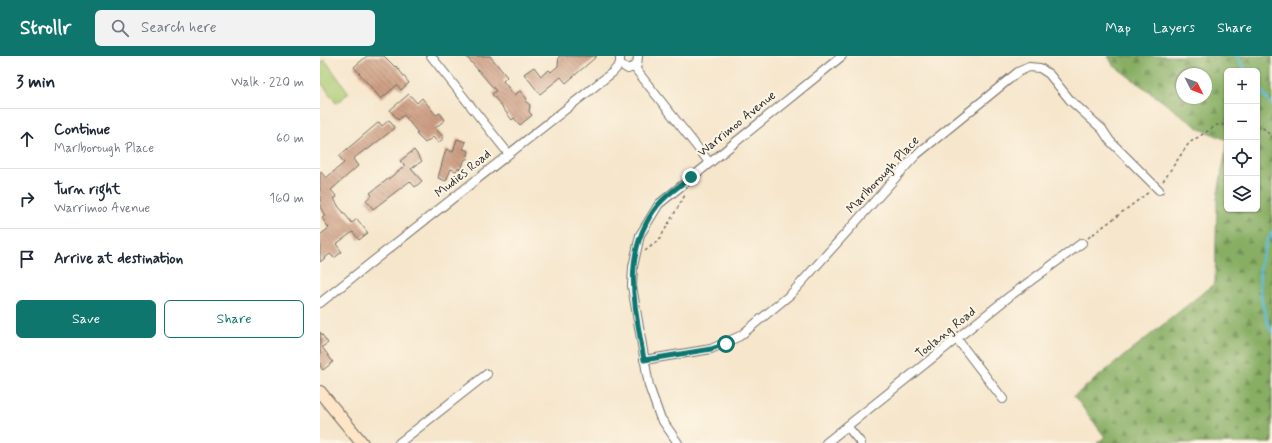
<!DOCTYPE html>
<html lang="en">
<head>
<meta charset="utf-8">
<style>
  :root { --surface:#fff; --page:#f2f2f3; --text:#1f2937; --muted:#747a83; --line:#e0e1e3; --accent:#0f766e }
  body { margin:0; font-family:Mynerve,sans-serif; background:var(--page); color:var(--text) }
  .controls { position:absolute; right:12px; top:12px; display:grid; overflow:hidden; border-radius:6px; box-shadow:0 1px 3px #0004 }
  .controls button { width:36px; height:36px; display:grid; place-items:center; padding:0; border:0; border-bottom:1px solid var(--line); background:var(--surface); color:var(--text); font:20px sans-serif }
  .compass { position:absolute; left:856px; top:12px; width:36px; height:36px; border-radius:50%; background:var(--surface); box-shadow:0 1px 3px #0004; rotate:132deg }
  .stop { position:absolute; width:12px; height:12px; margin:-9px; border:3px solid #0f766e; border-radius:50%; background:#fff }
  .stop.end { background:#0f766e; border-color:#fff; box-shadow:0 1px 4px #0008 }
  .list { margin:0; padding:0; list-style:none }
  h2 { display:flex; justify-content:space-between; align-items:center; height:52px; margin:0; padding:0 16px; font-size:17px }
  h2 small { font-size:13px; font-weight:400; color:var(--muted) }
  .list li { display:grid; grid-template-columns:26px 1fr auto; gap:12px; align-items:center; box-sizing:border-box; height:60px; padding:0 16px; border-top:1px solid var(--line) }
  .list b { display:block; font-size:15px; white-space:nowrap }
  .list p { margin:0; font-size:13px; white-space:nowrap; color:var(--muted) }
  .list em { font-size:13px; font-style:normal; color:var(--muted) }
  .actions { display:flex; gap:8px; padding:12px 16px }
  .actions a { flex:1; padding:9px 0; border:1px solid var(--accent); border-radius:6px; text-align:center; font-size:14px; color:var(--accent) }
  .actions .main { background:var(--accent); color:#fff }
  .icon { flex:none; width:22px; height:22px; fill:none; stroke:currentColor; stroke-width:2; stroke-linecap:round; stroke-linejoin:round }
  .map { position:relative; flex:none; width:952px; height:387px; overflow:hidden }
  header { display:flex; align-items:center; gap:24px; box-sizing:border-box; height:56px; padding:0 20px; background:var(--accent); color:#fff }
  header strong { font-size:19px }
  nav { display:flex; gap:22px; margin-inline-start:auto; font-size:14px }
  .search { width:280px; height:36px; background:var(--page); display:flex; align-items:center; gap:10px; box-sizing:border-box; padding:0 14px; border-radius:6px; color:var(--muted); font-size:15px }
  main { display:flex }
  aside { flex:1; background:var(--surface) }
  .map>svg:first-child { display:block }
  .green { fill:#aaca72; stroke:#6a7a4e }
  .forest { fill:url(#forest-firs); stroke:#596c48; fill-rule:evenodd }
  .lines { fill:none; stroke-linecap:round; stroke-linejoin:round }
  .stream { stroke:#5fbddd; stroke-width:2.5 }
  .building { fill:url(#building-back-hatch) }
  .street-casing { stroke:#726c63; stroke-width:10 }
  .secondary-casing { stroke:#726c63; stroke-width:14 }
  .path { stroke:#726c63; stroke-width:1.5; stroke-dasharray:3 3; stroke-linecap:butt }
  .street { stroke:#fff; stroke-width:8 }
  .secondary { stroke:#fde5c5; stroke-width:12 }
  .route { stroke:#0f766e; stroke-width:5 }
  .labels { text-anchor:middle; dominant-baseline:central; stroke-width:4; stroke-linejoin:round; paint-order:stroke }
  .street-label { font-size:13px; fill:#2b2b2b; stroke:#fcf5e5 }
</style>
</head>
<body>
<header>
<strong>Strollr</strong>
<div class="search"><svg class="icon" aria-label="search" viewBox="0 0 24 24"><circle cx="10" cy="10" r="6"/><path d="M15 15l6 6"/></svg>Search here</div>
<nav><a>Map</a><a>Layers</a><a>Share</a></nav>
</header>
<main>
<aside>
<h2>3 min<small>Walk · 220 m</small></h2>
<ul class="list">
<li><svg class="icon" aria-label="ahead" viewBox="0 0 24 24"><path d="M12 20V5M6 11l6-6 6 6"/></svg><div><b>Continue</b><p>Marlborough Place</p></div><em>60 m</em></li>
<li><svg class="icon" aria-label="right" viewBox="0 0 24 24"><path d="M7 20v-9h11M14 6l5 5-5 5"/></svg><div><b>Turn right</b><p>Warrimoo Avenue</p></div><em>160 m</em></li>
<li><svg class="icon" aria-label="arrive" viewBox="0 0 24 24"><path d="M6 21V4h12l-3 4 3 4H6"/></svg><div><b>Arrive at destination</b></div></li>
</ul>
<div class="actions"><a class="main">Save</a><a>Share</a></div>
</aside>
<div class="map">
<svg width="952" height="387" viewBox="0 0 952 387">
  <defs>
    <pattern id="forest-firs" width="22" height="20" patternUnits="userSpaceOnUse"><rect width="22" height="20" fill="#87ae64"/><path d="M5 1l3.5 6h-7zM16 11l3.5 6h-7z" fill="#6f8e53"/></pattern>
    <pattern id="building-back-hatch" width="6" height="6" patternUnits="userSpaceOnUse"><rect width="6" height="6" fill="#cd9e83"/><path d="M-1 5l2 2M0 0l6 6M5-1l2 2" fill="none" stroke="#a7816b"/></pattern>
  </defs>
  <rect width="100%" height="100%" fill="#fcf5e5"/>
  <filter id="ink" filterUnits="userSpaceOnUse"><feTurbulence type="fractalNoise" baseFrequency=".025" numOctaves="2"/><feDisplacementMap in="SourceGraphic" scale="8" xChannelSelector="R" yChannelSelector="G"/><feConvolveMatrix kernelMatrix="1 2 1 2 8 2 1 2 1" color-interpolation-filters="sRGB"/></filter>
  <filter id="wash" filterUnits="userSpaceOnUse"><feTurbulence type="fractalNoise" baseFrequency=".012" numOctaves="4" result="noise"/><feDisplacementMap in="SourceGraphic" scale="16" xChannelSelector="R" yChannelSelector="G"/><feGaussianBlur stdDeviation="0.9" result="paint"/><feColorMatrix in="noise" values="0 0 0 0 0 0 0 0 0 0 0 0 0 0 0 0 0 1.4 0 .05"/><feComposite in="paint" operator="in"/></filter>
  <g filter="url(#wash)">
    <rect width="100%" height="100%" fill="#f6e6cc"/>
    <!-- green -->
    <polygon class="green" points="5,4 29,37 16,47 0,25 0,8"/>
    <!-- forest -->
    <path class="forest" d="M788,0h164v387h-175l8,-6 -31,-41 141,-113 2,-85 10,-54v65h30v-138h-30v69l-27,-11 -87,-64zM862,18h24v24h-24z"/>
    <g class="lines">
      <!-- stream -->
      <g class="stream">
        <polyline points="916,0 927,15"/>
        <polyline points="937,29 952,49"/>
        <path d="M952,177c-16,26 -15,54 -7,81 2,6 4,13 7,18"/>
      </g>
    </g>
    <g id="blocks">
      <!-- building -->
      <g class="building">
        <polygon points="47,0 64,0 75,11 76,10 89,27 81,34 77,29 61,43 34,11"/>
        <polygon points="146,0 170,0 187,21 183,25 194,39 200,35 207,43 205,45 210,49 209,56 212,59 200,69 194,62 192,64 172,38 176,35"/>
        <polygon points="239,0 277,0 246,27 241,21 220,38 204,18 214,11 221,20 229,14 231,16 238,10"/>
        <polygon points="89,38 97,47 102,42 116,59 120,57 125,64 115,72 124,82 118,87 113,81 105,87 96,78 98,77 84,59 78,64 70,54"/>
        <polygon points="69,64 75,72 47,94 46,93 33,103 38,110 11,134 17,141 14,143 19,151 32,167 37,163 48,177 39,184 33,176 16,188 22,196 14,202 10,198 0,206 0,179 9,172 2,162 5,160 0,151 0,115 6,122 24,107 19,100 59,66 62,70"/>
        <polygon points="137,83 146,86 143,93 149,95 147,103 145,103 141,113 138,112 136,115 131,113 126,125 118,122 126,93 133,96"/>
        <polygon points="94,94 102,105 91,113 102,125 95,131 90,125 53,153 46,144 52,139 50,137 85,110 80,105"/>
        <polygon points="0,276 8,287 2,291 13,306 3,314 0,310"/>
      </g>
    </g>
  </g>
  <g filter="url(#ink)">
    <use href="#blocks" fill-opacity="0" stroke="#726c63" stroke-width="1"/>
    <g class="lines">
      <defs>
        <g id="street">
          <polyline points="111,0 188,97"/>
          <polyline points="300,0 300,8 308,13 317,9 318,0"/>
          <polyline points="314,11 389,106"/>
          <polyline points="0,247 293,16 300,8"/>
          <polyline points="637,283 683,343"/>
          <polyline points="324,304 391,293 420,280 471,238 596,99 698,16 709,11 720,12 729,18 750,44 782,73 790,85 839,134"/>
          <polyline points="527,370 541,387"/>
          <polyline points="79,387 167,318"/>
          <polyline points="358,387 340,361 329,330 312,230 313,211 320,179 339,148 522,0"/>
          <polyline points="506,387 690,240 762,187"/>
        </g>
        <polyline id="secondary" points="0,336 42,387"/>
      </defs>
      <!-- street casing -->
      <use href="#street" class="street-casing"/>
      <!-- secondary casing -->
      <use href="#secondary" class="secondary-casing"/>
      <!-- path -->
      <g class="path">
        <polyline points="937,71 942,71 952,81"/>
        <polyline points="843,125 869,87 897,69 907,69"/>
        <polyline points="768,182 829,136"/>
        <polyline points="325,195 339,184 365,139"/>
      </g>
      <!-- street -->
      <use href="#street" class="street"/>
      <!-- secondary -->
      <use href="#secondary" class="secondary"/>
    </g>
  </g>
  <g class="lines" filter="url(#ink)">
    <!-- route -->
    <path class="route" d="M371,121c-11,9 -24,17 -33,28 -38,48 -23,100 -14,155l67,-11 15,-5"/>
  </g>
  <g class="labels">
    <!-- street labels -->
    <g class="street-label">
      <text transform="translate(417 68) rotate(-39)">Warrimoo Avenue</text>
      <text transform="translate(143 118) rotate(-39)">Mudies Road</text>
      <text transform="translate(563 119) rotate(-47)">Marlborough Place</text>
      <text transform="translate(626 277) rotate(-39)">Toolang Road</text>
    </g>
  </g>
</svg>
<div class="controls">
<button>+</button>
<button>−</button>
<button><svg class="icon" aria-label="locate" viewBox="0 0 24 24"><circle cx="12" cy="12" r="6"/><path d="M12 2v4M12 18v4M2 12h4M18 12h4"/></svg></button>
<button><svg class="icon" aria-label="layers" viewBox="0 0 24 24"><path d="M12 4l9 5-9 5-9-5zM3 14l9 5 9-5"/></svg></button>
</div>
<svg class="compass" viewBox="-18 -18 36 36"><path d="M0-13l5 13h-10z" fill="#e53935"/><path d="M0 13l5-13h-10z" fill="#747a83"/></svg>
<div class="stop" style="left:406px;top:288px"></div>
<div class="stop end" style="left:371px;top:121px"></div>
</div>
</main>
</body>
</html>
